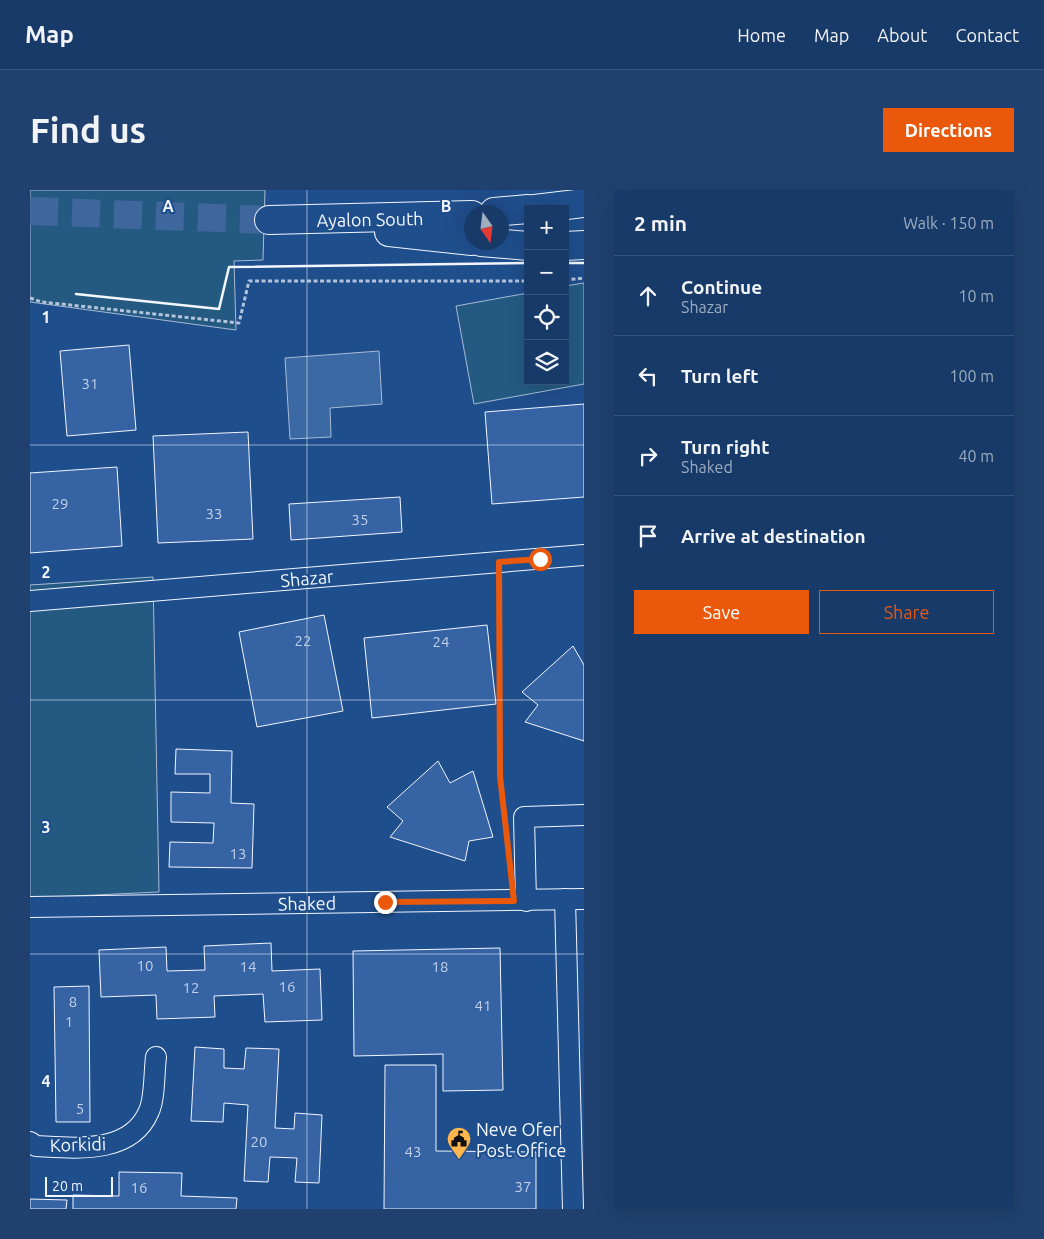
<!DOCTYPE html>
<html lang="en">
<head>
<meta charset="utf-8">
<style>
  :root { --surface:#173a69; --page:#20416f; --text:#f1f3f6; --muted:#9eadc0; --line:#36547d; --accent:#ea580c }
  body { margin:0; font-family:Ubuntu,sans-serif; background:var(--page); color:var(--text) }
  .controls { position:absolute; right:15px; top:15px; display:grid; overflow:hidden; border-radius:0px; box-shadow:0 5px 20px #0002 }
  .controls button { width:45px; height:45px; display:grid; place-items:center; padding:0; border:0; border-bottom:1px solid var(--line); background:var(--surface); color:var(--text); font:25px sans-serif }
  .compass { position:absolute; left:434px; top:15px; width:45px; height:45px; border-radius:50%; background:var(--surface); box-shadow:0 5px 20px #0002; rotate:166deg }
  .scale { position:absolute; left:15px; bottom:12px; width:68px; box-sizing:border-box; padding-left:5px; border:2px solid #f2f6ff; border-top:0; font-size:14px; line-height:18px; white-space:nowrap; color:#f2f6ff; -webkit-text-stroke:4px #1f4e8c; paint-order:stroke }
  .stop { position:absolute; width:15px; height:15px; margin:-11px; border:4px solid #ea580c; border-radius:50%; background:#fff }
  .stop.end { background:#ea580c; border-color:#fff; box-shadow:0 1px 5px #0008 }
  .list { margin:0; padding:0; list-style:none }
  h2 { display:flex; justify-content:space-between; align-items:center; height:65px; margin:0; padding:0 20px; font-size:21px }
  h2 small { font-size:16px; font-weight:400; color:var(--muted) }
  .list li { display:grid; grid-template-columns:32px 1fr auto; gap:15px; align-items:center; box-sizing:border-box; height:80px; padding:0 20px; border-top:1px solid var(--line) }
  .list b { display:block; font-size:19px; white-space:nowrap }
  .list p { margin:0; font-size:16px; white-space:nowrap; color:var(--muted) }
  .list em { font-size:16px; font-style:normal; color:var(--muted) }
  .actions { display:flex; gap:10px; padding:15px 20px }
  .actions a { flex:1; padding:11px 0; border:1px solid var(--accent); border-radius:0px; text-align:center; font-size:18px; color:var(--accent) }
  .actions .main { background:var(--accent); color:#fff }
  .icon { flex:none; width:28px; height:28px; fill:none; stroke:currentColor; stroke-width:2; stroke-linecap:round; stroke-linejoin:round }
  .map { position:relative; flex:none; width:554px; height:1019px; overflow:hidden; border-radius:0px }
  header { display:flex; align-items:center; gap:30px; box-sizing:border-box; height:70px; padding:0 25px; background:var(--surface); border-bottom:1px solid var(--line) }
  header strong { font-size:24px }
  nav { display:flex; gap:28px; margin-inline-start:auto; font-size:18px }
  .intro { display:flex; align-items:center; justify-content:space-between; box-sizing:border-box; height:120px; padding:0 30px }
  h1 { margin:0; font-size:35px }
  .button { padding:12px 22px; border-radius:0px; background:var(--accent); color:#fff; font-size:18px; font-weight:700 }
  main { display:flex; gap:30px; padding:0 30px }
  aside { flex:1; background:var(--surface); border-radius:0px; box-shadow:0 5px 20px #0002 }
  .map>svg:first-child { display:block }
  .green { fill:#245a82; stroke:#a8bbd7 }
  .water { fill:#3b69a3; stroke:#a8bbd7 }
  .building { fill:#3563a3; stroke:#f2f6ff }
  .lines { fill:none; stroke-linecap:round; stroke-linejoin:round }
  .highway-tunnel { stroke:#3f679d; stroke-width:28; stroke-dasharray:28 14; stroke-linecap:butt }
  .street-casing { stroke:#f2f6ff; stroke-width:22 }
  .highway-casing { stroke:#f2f6ff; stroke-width:30 }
  .path { stroke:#b3c4dc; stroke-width:3; stroke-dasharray:4 2.5; stroke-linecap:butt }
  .street { stroke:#1f4e8c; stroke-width:20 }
  .highway { stroke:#1f4e8c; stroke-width:28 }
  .wall { stroke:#f2f6ff; stroke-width:2.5 }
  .route { stroke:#ea580c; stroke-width:6 }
  .grid { fill:none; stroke:#f2f6ff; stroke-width:1; stroke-opacity:0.55 }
  .labels { text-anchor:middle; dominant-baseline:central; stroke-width:4; stroke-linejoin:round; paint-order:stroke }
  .number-label { font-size:15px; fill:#c3d1e8 }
  .street-label { font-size:18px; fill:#f2f6ff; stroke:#1f4e8c }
  .poi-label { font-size:18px; fill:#f2f6ff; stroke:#1f4e8c; text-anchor:start }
  .grid-label { font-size:16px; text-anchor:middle; font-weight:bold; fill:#f2f6ff; stroke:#1f4e8c; stroke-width:4; stroke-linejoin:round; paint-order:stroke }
</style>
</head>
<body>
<header>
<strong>Map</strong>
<nav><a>Home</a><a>Map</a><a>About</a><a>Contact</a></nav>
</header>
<div class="intro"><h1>Find us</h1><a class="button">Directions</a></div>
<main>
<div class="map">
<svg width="554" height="1019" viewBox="0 0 554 1019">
  <rect width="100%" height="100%" fill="#1f4e8c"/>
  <!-- green -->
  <g class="green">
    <polygon points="0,0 235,0 233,70 204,71 206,140 0,112"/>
    <polygon points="554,93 554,194 444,214 426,116 498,103 498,191 535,191 535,96"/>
    <polygon points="123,387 129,702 0,708 0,395"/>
  </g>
  <!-- water -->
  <polygon class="water" points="349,161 352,214 300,218 301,247 260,249 255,168"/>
  <!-- building -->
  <g class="building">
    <polygon points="99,155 106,240 37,246 30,161"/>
    <polygon points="554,214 554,307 462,314 455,222"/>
    <polygon points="218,242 223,349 128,353 123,246"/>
    <polygon points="87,277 92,356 0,363 0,283"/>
    <polygon points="370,307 372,342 261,350 259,314"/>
    <polygon points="294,425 313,521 227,537 209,442"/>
    <polygon points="457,435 466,514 342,528 334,448"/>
    <polygon points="543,456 554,475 554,551 495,532 508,515 492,502"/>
    <polygon points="146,559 202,561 201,613 224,614 222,678 139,677 140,652 183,653 184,633 141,632 141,602 180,603 180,584 145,584"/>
    <polygon points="408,571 420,593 443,581 463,647 439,651 435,671 360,647 373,631 357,617"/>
    <polygon points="241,753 242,781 290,779 292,830 235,832 233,804 184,806 185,827 127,829 126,805 71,807 69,760 136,757 137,781 175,780 174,756"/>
    <polygon points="470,758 473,900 413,901 413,864 324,866 323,761"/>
    <polygon points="59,796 60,932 26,932 24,797"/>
    <polygon points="165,857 194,859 194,878 214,879 216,858 249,859 245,938 264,939 265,923 292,925 289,993 265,992 267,968 240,967 238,992 214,991 218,915 194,913 193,932 161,931"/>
    <polygon points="355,875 406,875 406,961 506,962 506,1019 354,1019"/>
    <polygon points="89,982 152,983 151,1006 207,1008 206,1019 43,1019 43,1005 89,1006"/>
    <polygon points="0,1009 37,1010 36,1019 0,1019"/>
  </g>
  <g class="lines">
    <!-- highway-tunnel -->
    <polyline class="highway-tunnel" points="0,21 239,30"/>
    <defs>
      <g id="street">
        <polyline points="0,411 554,365"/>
        <polyline points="535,709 543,1019"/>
        <polyline points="496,711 494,627 554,625"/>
        <polyline points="0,717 554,709"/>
        <path d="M0,952l6,4c39,2 95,9 113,-35 6,-13 5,-39 7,-54"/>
      </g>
      <g id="highway">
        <polyline points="505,19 554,13"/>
        <polyline points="464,22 498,19"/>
        <polyline points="239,30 442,25"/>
        <polyline points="359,42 442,51"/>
        <polyline points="451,52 498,56"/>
        <polyline points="535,56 554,55"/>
      </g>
    </defs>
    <!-- street casing -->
    <use href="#street" class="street-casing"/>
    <!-- highway casing -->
    <use href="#highway" class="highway-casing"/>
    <!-- path -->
    <g class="path">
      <polyline points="535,90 554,88"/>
      <polyline points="0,108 12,112 209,133 219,91 498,91"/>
      <polyline points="469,392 470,586 474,621"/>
    </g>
    <!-- street -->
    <use href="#street" class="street"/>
    <!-- highway -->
    <use href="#highway" class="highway"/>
    <!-- wall -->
    <g class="wall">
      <polyline points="535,73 554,73"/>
      <polyline points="46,104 189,119 199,77 498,73"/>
    </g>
  </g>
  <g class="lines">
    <!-- route -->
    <polyline class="route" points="355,712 484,711 470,586 469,372 510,369"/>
  </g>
  <!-- grid -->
  <path class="grid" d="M277,0v1019M0,255h554M0,510h554M0,764h554"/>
  <!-- icons -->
  <defs>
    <symbol id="civic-pin" viewBox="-11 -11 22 30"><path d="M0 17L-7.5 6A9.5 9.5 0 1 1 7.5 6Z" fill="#ffb74d" stroke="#1f4e8c"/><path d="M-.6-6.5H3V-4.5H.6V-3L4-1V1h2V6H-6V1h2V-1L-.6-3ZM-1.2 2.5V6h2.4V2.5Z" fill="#111"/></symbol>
  </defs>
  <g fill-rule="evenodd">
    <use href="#civic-pin" x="415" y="935" width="28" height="38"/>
  </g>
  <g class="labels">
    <!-- number labels -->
    <g class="number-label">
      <text x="60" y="193">31</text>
      <text x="30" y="313">29</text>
      <text x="184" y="323">33</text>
      <text x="330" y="329">35</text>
      <text x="273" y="450">22</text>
      <text x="411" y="451">24</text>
      <text x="208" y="663">13</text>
      <text x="115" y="775">10</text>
      <text x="218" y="776">14</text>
      <text x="410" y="776">18</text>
      <text x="257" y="796">16</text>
      <text x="161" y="797">12</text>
      <text x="43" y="811">8</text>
      <text x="453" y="815">41</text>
      <text x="39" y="831">1</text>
      <text x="50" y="918">5</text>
      <text x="229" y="951">20</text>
      <text x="383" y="961">43</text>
      <text x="493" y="996">37</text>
      <text x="109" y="997">16</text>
    </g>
    <!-- street labels -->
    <g class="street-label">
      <text transform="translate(340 29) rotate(-1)">Ayalon South</text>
      <text transform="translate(277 388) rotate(-5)">Shazar</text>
      <text transform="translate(277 713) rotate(-1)">Shaked</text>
      <text transform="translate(48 954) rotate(-2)">Korkidi</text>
    </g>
    <!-- poi labels -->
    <g class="poi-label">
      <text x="446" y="939">Neve Ofer<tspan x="446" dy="21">Post Office</tspan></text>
    </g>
  </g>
  <g class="grid-label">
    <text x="138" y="22">A</text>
    <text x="416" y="22">B</text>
    <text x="16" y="133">1</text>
    <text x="16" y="388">2</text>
    <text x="16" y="643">3</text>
    <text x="16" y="897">4</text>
  </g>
</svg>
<div class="controls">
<button>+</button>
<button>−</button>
<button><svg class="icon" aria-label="locate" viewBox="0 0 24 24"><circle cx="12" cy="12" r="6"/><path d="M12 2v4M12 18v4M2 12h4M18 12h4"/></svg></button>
<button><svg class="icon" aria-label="layers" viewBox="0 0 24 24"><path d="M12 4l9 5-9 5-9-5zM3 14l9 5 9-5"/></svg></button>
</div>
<svg class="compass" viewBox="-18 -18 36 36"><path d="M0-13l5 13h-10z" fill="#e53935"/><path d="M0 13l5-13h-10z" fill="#9eadc0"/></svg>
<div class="scale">20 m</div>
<div class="stop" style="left:510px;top:369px"></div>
<div class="stop end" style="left:355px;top:712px"></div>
</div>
<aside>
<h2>2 min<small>Walk · 150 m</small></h2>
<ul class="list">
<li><svg class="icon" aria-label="ahead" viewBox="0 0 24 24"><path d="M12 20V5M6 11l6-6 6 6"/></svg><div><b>Continue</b><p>Shazar</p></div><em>10 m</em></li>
<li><svg class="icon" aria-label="left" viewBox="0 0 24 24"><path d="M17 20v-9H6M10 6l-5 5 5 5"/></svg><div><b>Turn left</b></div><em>100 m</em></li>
<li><svg class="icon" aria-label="right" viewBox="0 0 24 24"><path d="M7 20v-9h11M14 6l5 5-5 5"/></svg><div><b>Turn right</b><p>Shaked</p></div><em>40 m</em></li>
<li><svg class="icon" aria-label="arrive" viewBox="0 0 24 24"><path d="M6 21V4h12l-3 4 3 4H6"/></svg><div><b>Arrive at destination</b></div></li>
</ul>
<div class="actions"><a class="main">Save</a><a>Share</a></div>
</aside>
</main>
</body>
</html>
